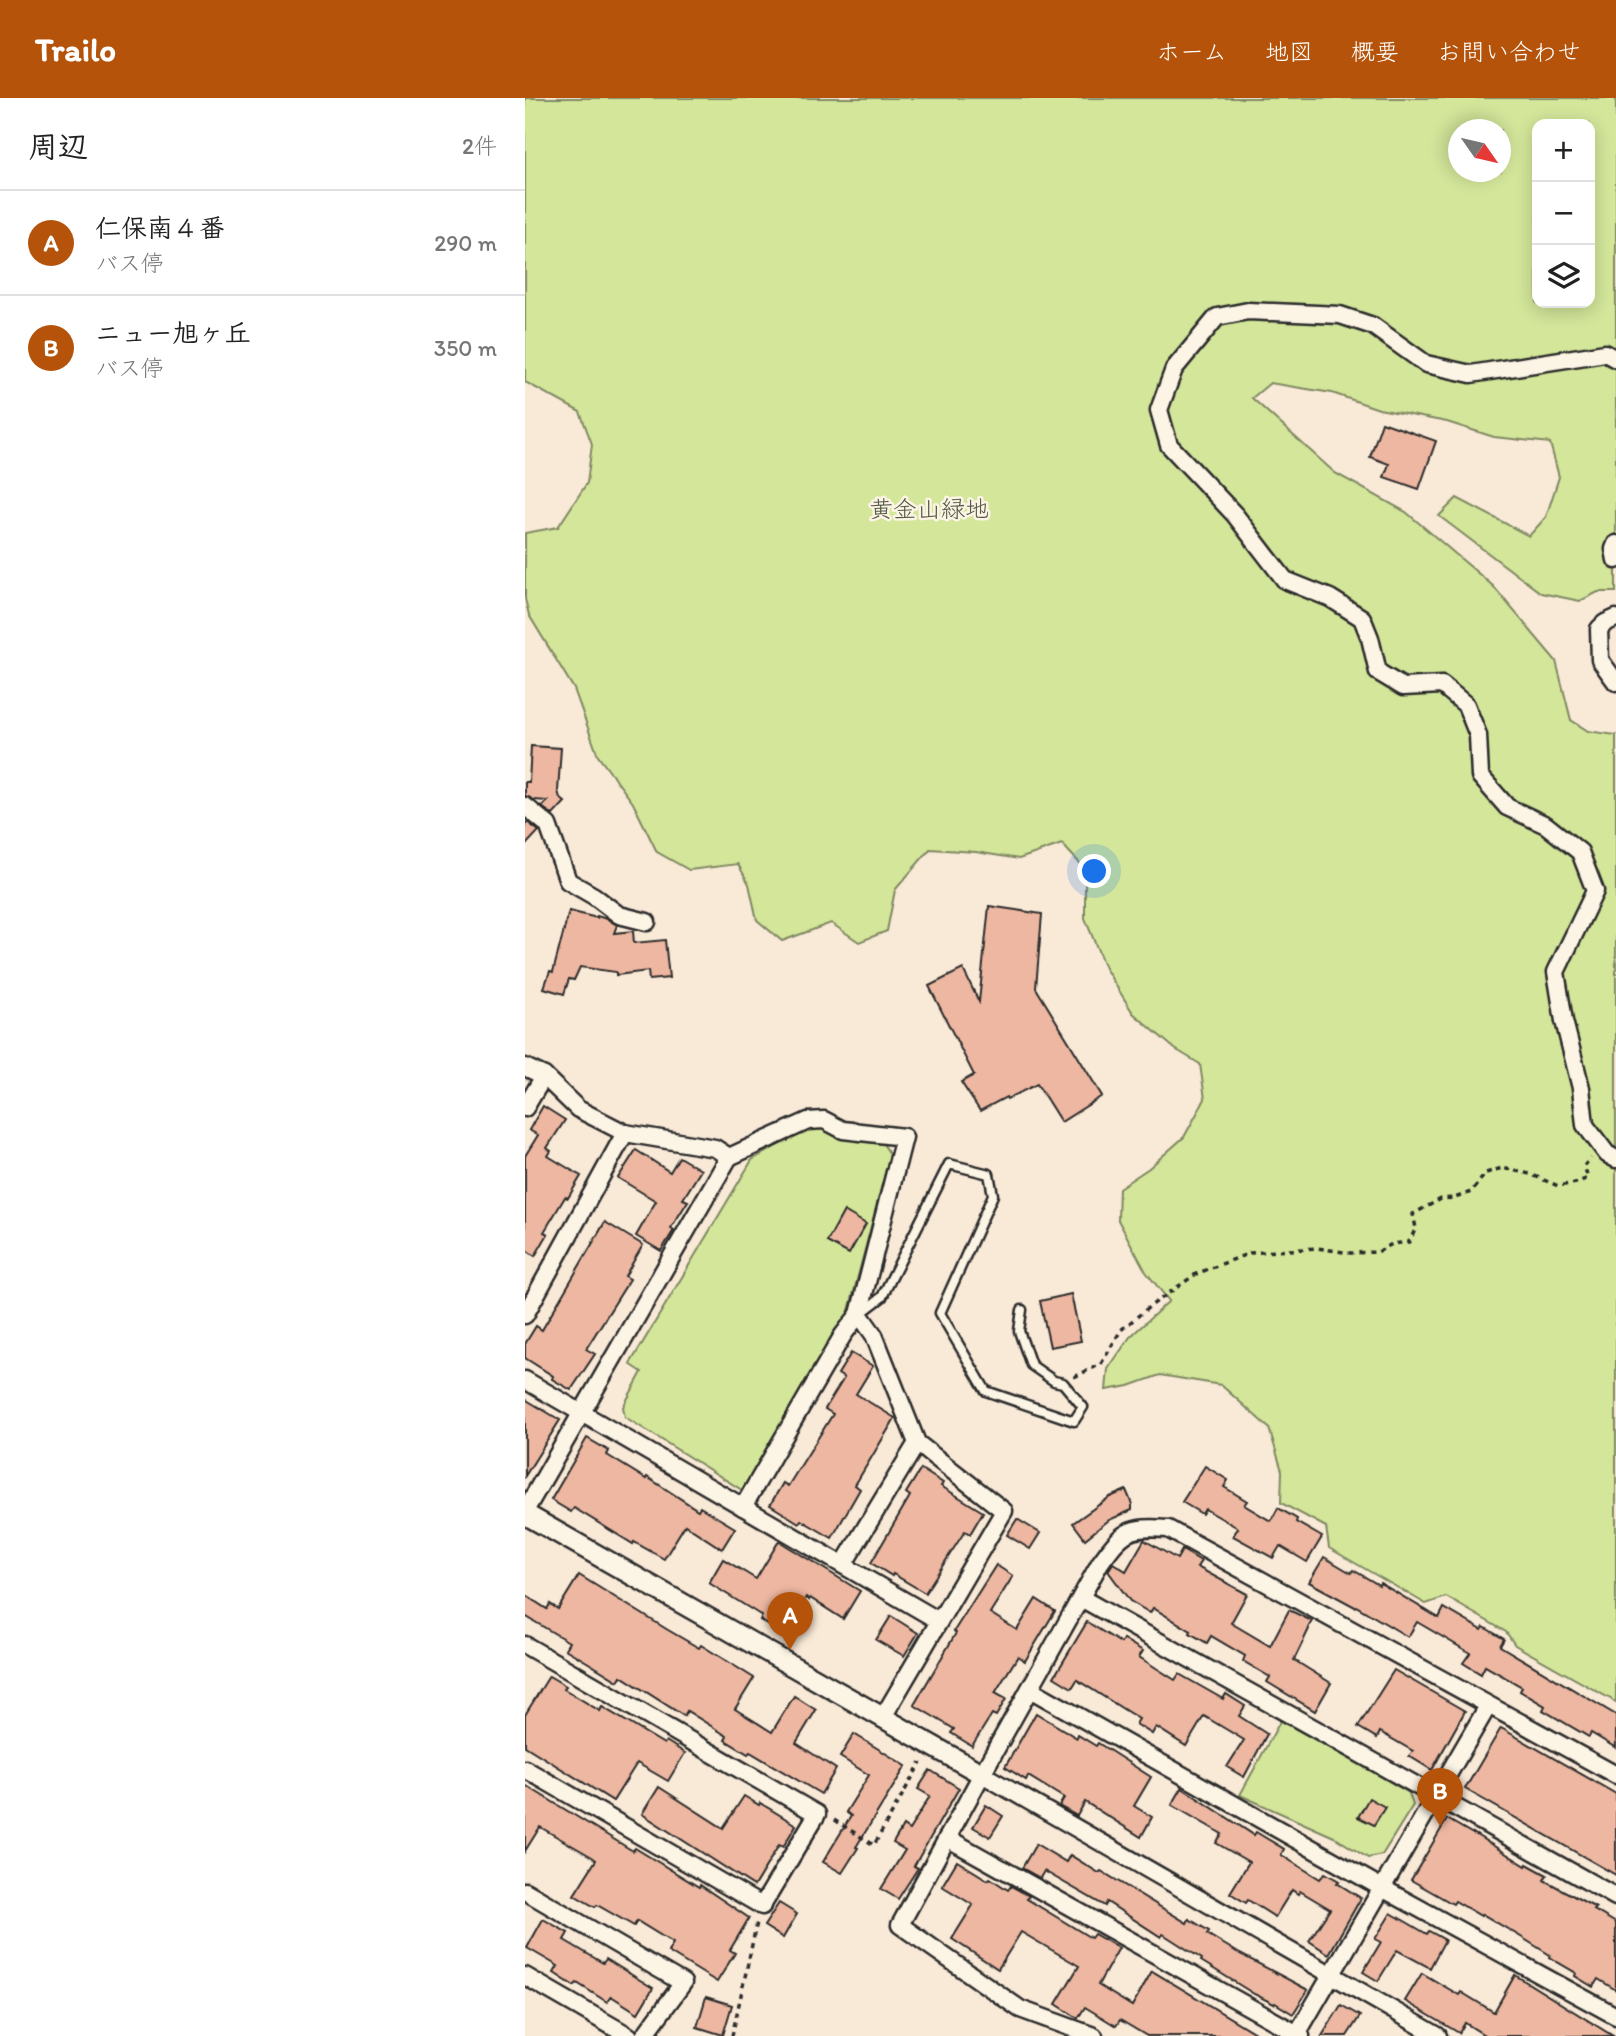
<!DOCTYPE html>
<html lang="ja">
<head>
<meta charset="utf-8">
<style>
  :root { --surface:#fff; --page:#f6f6f6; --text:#222; --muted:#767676; --line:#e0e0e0; --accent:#b45309 }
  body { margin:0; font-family:Itim,"Klee One",sans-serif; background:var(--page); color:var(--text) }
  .controls { position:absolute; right:21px; top:21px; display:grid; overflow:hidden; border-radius:14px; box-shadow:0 4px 18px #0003 }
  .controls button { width:63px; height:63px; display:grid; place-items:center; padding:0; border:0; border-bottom:2px solid var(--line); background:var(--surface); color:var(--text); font:35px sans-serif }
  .compass { position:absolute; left:923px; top:21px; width:63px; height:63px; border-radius:50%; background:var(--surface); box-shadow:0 4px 18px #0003; rotate:124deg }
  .you { position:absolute; left:570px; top:774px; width:24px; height:24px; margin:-18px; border:5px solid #fff; border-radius:50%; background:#1a73e8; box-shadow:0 0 0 10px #1a73e833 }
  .badge { display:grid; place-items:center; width:46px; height:46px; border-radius:50%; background:var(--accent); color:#fff; font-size:23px; font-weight:700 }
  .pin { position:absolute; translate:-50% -58px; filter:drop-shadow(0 2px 4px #0008) }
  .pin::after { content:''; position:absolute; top:37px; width:24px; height:21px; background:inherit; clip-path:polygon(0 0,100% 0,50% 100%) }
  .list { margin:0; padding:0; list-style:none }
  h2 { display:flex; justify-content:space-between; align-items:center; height:91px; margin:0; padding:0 28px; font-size:30px }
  h2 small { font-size:23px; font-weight:400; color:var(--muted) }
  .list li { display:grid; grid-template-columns:46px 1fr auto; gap:21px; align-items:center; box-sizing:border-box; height:105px; padding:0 28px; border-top:2px solid var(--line) }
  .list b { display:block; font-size:26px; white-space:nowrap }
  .list p { margin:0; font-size:23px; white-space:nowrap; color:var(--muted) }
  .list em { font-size:23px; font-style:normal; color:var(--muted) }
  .icon { flex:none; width:38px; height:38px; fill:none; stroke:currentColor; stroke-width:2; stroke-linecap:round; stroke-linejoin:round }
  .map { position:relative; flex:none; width:1091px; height:1938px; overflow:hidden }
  header { display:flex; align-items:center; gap:42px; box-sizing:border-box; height:98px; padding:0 35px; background:var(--accent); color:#fff }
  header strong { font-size:33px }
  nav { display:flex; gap:38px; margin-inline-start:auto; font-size:24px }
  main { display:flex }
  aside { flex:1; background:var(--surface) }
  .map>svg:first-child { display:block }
  .green { fill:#d3e69a; stroke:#7f8862; stroke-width:2; fill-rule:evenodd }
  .building { fill:#edb7a1; stroke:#2b2b2b; stroke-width:2 }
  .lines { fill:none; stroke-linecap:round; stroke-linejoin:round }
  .service-casing { stroke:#2b2b2b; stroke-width:13 }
  .minor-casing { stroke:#2b2b2b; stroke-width:21 }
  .tertiary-casing { stroke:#2b2b2b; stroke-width:24 }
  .path { stroke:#2b2b2b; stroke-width:3.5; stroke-dasharray:5 5; stroke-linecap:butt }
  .service { stroke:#fcf5e5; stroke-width:8 }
  .minor { stroke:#fcf5e5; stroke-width:16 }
  .tertiary { stroke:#fcf5e5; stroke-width:19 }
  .labels { text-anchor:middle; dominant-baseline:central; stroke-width:5; stroke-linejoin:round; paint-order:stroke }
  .park-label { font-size:24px; fill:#555a47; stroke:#fcf5e5 }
</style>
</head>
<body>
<header>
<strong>Trailo</strong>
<nav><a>ホーム</a><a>地図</a><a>概要</a><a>お問い合わせ</a></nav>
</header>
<main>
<aside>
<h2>周辺<small>2件</small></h2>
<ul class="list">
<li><span class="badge">A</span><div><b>仁保南４番</b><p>バス停</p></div><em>290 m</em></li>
<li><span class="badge">B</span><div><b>ニュー旭ヶ丘</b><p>バス停</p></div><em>350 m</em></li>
</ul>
</aside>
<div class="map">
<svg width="1091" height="1938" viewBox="0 0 1091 1938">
  <rect width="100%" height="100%" fill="#f9e9d7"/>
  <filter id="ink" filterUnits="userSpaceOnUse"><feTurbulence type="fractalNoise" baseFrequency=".0143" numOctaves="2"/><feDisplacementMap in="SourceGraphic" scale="14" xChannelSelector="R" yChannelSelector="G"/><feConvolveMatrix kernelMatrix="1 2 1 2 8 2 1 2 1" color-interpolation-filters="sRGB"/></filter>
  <g filter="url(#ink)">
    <!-- green -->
    <g class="green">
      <path d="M0,0h1091v494h-18l-18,9 -39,-8 -102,-77 18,-18 72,38 17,-19 13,-40 -9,-34 -56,-6 -47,-15 -68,-13 -47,-16 -62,-10 -18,15 83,75 71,39 87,74 63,75 15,59 17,11 28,4v967l-101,-57 -9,-13 -60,-35 -20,7 -97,-56 -3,-21 -45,-24 1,-32 -13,-43 -48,-43 -61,-10 -31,11 -23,4 2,-21 22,-32 39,-36 -23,-29 -28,-52 1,-32 30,-20 35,-31 21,-38 -5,-35 -25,-15 -42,-36 -28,-45 -20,-50v-49l-23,-25 -43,15 -43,-7 -46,-3 -35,41 -8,41 -28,11 -28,-19 -49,18 -25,-21 -8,-36 -11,-20 -49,6 -32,-18 -24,-49 -35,-47 -24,-67 -45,-74 -4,-16v-66l33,-6 29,-44 5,-39 -12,-32 -55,-30zM1012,26h53v179h-53zM934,32h42v42h-42z"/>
      <polygon points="287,1028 301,1030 316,1039 358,1046 365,1056 323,1216 217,1392 100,1319 98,1309 117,1274 105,1266 227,1062"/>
      <polygon points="757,1620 884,1695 888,1707 857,1757 843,1760 809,1739 715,1697"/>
    </g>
    <!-- building -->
    <g class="building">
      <polygon points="857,324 911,343 894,391 859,379 864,366 845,359"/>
      <polygon points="6,648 36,650 33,693 35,700 40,704 28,717 17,709 23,703 9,702 0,698 0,684 4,684"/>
      <polygon points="2,724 14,733 0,748 0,726"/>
      <polygon points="464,808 517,816 511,890 577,998 536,1024 512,986 482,1001 481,999 455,1013 436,984 449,977 404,888 438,871 454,904"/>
      <polygon points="44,813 72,820 72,818 82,821 92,827 89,835 108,833 109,845 140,842 144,880 124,882 123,873 91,877 91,874 55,869 49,882 44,881 39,896 19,890 25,873 28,874"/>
      <polygon points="18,1008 40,1022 22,1050 26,1053 23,1058 56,1078 43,1100 40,1099 19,1134 23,1136 10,1158 0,1151 0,1058 13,1037 4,1032"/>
      <polygon points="111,1052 145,1074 154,1059 176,1072 158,1101 163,1103 146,1130 149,1132 136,1153 111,1138 131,1103 93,1080"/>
      <polygon points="319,1113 341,1126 324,1156 302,1144"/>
      <polygon points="80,1124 118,1147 100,1178 105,1181 61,1251 70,1256 46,1292 27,1281 28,1278 0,1260 0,1246 11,1228 17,1232"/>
      <polygon points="546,1196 556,1243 525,1249 515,1203"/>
      <polygon points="326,1255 348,1268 331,1296 370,1320 330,1387 335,1391 307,1440 276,1422 274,1425 245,1407 258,1385 263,1388 308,1316 300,1311 319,1280 313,1276"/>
      <polygon points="0,1301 35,1322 0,1378"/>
      <polygon points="62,1340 84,1353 82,1357 121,1381 122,1379 173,1412 175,1409 210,1430 197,1451 160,1427 139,1461 109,1444 108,1446 49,1410 46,1414 26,1402"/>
      <polygon points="680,1368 703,1382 699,1389 722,1403 719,1407 746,1423 753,1410 772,1421 771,1424 797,1439 782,1464 755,1448 748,1460 708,1438 713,1430 680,1411 677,1416 657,1404"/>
      <polygon points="396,1371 418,1385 416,1388 458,1414 445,1436 440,1433 400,1495 368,1476 367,1478 346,1465 385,1398 381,1395"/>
      <polygon points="601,1392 607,1406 607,1412 584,1422 560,1441 548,1425 585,1399"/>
      <polygon points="492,1421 515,1435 505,1451 482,1437"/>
      <polygon points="619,1442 652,1461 657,1452 676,1463 672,1469 722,1496 706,1525 745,1548 764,1512 787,1523 783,1530 784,1531 769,1562 806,1585 790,1613 742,1584 745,1579 718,1563 720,1558 686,1538 682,1545 665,1535 666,1533 628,1510 625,1515 605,1503 583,1473 588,1465 601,1473"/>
      <polygon points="254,1443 335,1493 318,1521 285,1500 284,1502 281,1499 258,1536 235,1522 237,1518 184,1485 198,1461 231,1481"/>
      <polygon points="799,1459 826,1475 828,1472 854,1487 855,1485 914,1520 919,1510 957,1532 959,1529 979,1541 975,1548 1091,1617 1091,1650 1066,1635 1064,1639 1018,1612 1020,1608 995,1593 997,1589 960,1568 956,1576 938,1565 945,1555 892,1524 883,1539 831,1508 830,1509 784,1484"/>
      <polygon points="471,1467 488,1478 465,1515 492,1532 511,1501 530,1513 500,1563 493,1558 470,1595 481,1601 471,1618 467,1616 447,1648 426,1635 429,1631 389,1607 431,1535 429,1533"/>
      <polygon points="54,1477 143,1532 174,1550 176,1547 229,1580 210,1611 247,1634 269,1598 291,1612 271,1645 311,1671 296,1696 225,1654 223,1656 200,1642 202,1638 162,1613 159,1618 96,1578 93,1583 62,1564 40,1551 44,1544 0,1518 0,1497 22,1511 25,1506 33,1511"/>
      <polygon points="366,1518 393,1535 379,1558 351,1542"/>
      <polygon points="562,1524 596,1545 598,1541 618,1553 614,1559 650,1582 654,1576 698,1601 701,1596 720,1608 714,1618 742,1636 719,1679 702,1669 719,1642 679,1618 661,1648 631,1629 627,1636 611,1626 614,1621 552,1582 547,1590 529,1579"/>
      <polygon points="869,1572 940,1613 907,1672 884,1658 888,1653 855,1634 852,1640 833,1629"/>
      <polygon points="24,1578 41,1588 39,1591 75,1613 77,1609 139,1646 141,1643 160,1655 143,1683 112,1665 88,1703 0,1648 0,1617"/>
      <polygon points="511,1615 552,1640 553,1637 571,1648 573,1645 626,1679 609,1708 627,1719 616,1739 560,1704 552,1718 534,1708 539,1700 503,1678 501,1682 480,1669"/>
      <polygon points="976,1630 1091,1696 1091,1777 940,1691"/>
      <polygon points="329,1636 381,1668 331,1749 333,1750 317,1775 298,1764 326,1718 321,1714 344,1677 315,1659"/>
      <polygon points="405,1672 434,1690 389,1768 393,1770 373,1801 356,1791 380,1752 368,1745 378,1728 384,1732 405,1698 393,1691"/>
      <polygon points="0,1687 108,1753 110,1750 174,1789 175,1787 224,1820 205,1852 210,1855 192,1884 143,1854 148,1845 112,1823 109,1828 72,1807 70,1809 49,1797 71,1762 67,1759 15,1729 0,1753"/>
      <polygon points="134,1689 198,1730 219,1698 234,1707 235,1705 271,1727 258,1749 254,1747 229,1788 117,1716"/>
      <polygon points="657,1690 729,1737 731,1734 759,1751 756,1757 795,1781 800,1775 814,1783 812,1785 836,1800 804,1856 784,1843 805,1811 775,1793 773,1796 767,1792 750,1819 723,1802 721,1805 705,1795 724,1764 691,1745 697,1736 647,1707"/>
      <polygon points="844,1700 860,1709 849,1727 833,1719"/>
      <polygon points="461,1707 478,1718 465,1739 448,1729"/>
      <polygon points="922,1721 948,1736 948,1735 1001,1768 1002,1766 1022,1777 1019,1782 1071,1810 1069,1812 1091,1825 1091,1892 1073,1881 1068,1889 1050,1878 1051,1875 1024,1859 1025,1857 996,1839 957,1816 956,1818 930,1803 928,1806 886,1782"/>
      <polygon points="511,1746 541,1764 545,1757 574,1775 576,1773 662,1825 664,1821 684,1833 682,1836 715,1856 783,1892 768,1916 750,1905 749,1906 729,1896 676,1863 677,1861 638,1836 636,1839 582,1804 580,1808 519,1773 515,1780 497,1770"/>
      <polygon points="432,1763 463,1782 465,1780 483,1792 486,1788 504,1798 502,1801 566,1840 569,1836 594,1850 573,1887 607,1908 627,1873 735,1938 622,1938 595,1922 591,1928 560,1909 553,1920 531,1906 554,1868 496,1834 473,1871 427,1841 448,1807 417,1788"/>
      <polygon points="254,1805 272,1816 258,1840 239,1828"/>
      <polygon points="866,1815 902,1836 904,1833 920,1842 905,1870 872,1852 853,1883 838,1874 856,1844 850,1841"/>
      <polygon points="18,1821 43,1835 39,1842 78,1865 81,1861 128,1890 113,1915 86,1898 82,1904 52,1885 49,1888 29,1875 33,1868 2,1850"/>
      <polygon points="897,1875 934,1897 936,1894 969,1914 990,1877 1088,1938 961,1938 940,1925 934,1935 880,1903"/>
      <polygon points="181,1899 207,1907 198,1937 172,1929"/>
      <polygon points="816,1907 835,1918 822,1938 797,1938"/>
    </g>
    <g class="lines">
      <defs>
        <polyline id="service" points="336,1215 357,1199 424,1066 464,1076 468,1097 415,1215 461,1293 549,1323 558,1309 538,1285 529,1283 506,1267 494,1233 497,1212"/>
        <g id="minor">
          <polyline points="1091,261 1080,255 946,276 901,266 848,228 815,217 723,213 692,219 649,271 634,312 644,347 710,417 760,482 805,500 837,520 845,540 853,574 878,589 917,587 941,607 953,637 955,678 982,709 1021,727 1055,754 1070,793 1031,874 1039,923 1056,990 1060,1027 1082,1056 1091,1061"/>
          <polyline points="1091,446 1089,451 1091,462"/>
          <polyline points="1091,520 1080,525 1074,531 1075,562 1091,584"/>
          <polyline points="0,708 23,727 43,783 69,798 94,817 122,824"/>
          <polyline points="0,969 19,978 53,1011 100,1035 190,1050 204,1059 283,1023 299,1022 318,1032 379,1039 334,1216 349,1237 392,1345 479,1413 358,1619"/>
          <polyline points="0,1010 19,978"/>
          <polyline points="0,1217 100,1035"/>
          <polyline points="0,1282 414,1523"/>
          <polyline points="218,1409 318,1237 334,1216"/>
          <polyline points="0,1413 204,1059"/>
          <polyline points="318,1467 392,1345"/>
          <polyline points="556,1500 1091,1799"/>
          <polyline points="0,1547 292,1716 237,1808 0,1671"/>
          <polyline points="505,1591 857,1790 1091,1918"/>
          <polyline points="457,1676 913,1938"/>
          <polyline points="422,1740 776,1938"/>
          <polyline points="0,1793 158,1885 119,1938"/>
          <polyline points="0,1878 104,1938"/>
          <polyline points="772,1936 963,1608"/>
          <path d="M569,1938l-74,-27 -120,-84 82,-151 118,-211c23,-32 28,-37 68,-34l448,246"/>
        </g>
        <polyline id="tertiary" points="0,1416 457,1676"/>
      </defs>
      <!-- service casing -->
      <use href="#service" class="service-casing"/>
      <!-- minor casing -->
      <use href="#minor" class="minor-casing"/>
      <!-- tertiary casing -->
      <use href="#tertiary" class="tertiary-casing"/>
      <!-- path -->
      <g class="path">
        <polyline points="549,1279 576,1266 596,1232 624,1209 671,1176 725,1155 792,1150 825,1155 853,1154 867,1146 884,1144 891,1130 888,1116 916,1101 930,1100 946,1094 961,1075 977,1070 1005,1076 1033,1088 1051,1085 1063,1080 1059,1068 1066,1060"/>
        <polyline points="309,1722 349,1747 396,1664"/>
        <polyline points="207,1938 232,1824"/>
      </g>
      <!-- service -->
      <use href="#service" class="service"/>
      <!-- minor -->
      <use href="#minor" class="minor"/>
      <!-- tertiary -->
      <use href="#tertiary" class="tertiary"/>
    </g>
  </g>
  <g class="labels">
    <!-- park labels -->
    <g class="park-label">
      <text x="404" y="410">黄金山緑地</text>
    </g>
  </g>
</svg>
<div class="controls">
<button>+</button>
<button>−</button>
<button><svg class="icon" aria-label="layers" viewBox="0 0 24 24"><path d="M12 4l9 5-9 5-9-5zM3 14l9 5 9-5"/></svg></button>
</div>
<svg class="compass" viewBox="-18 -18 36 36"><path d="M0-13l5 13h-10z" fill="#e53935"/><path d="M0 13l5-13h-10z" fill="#767676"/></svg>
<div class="you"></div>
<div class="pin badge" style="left:265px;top:1552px">A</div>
<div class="pin badge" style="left:915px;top:1728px">B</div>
</div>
</main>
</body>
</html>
